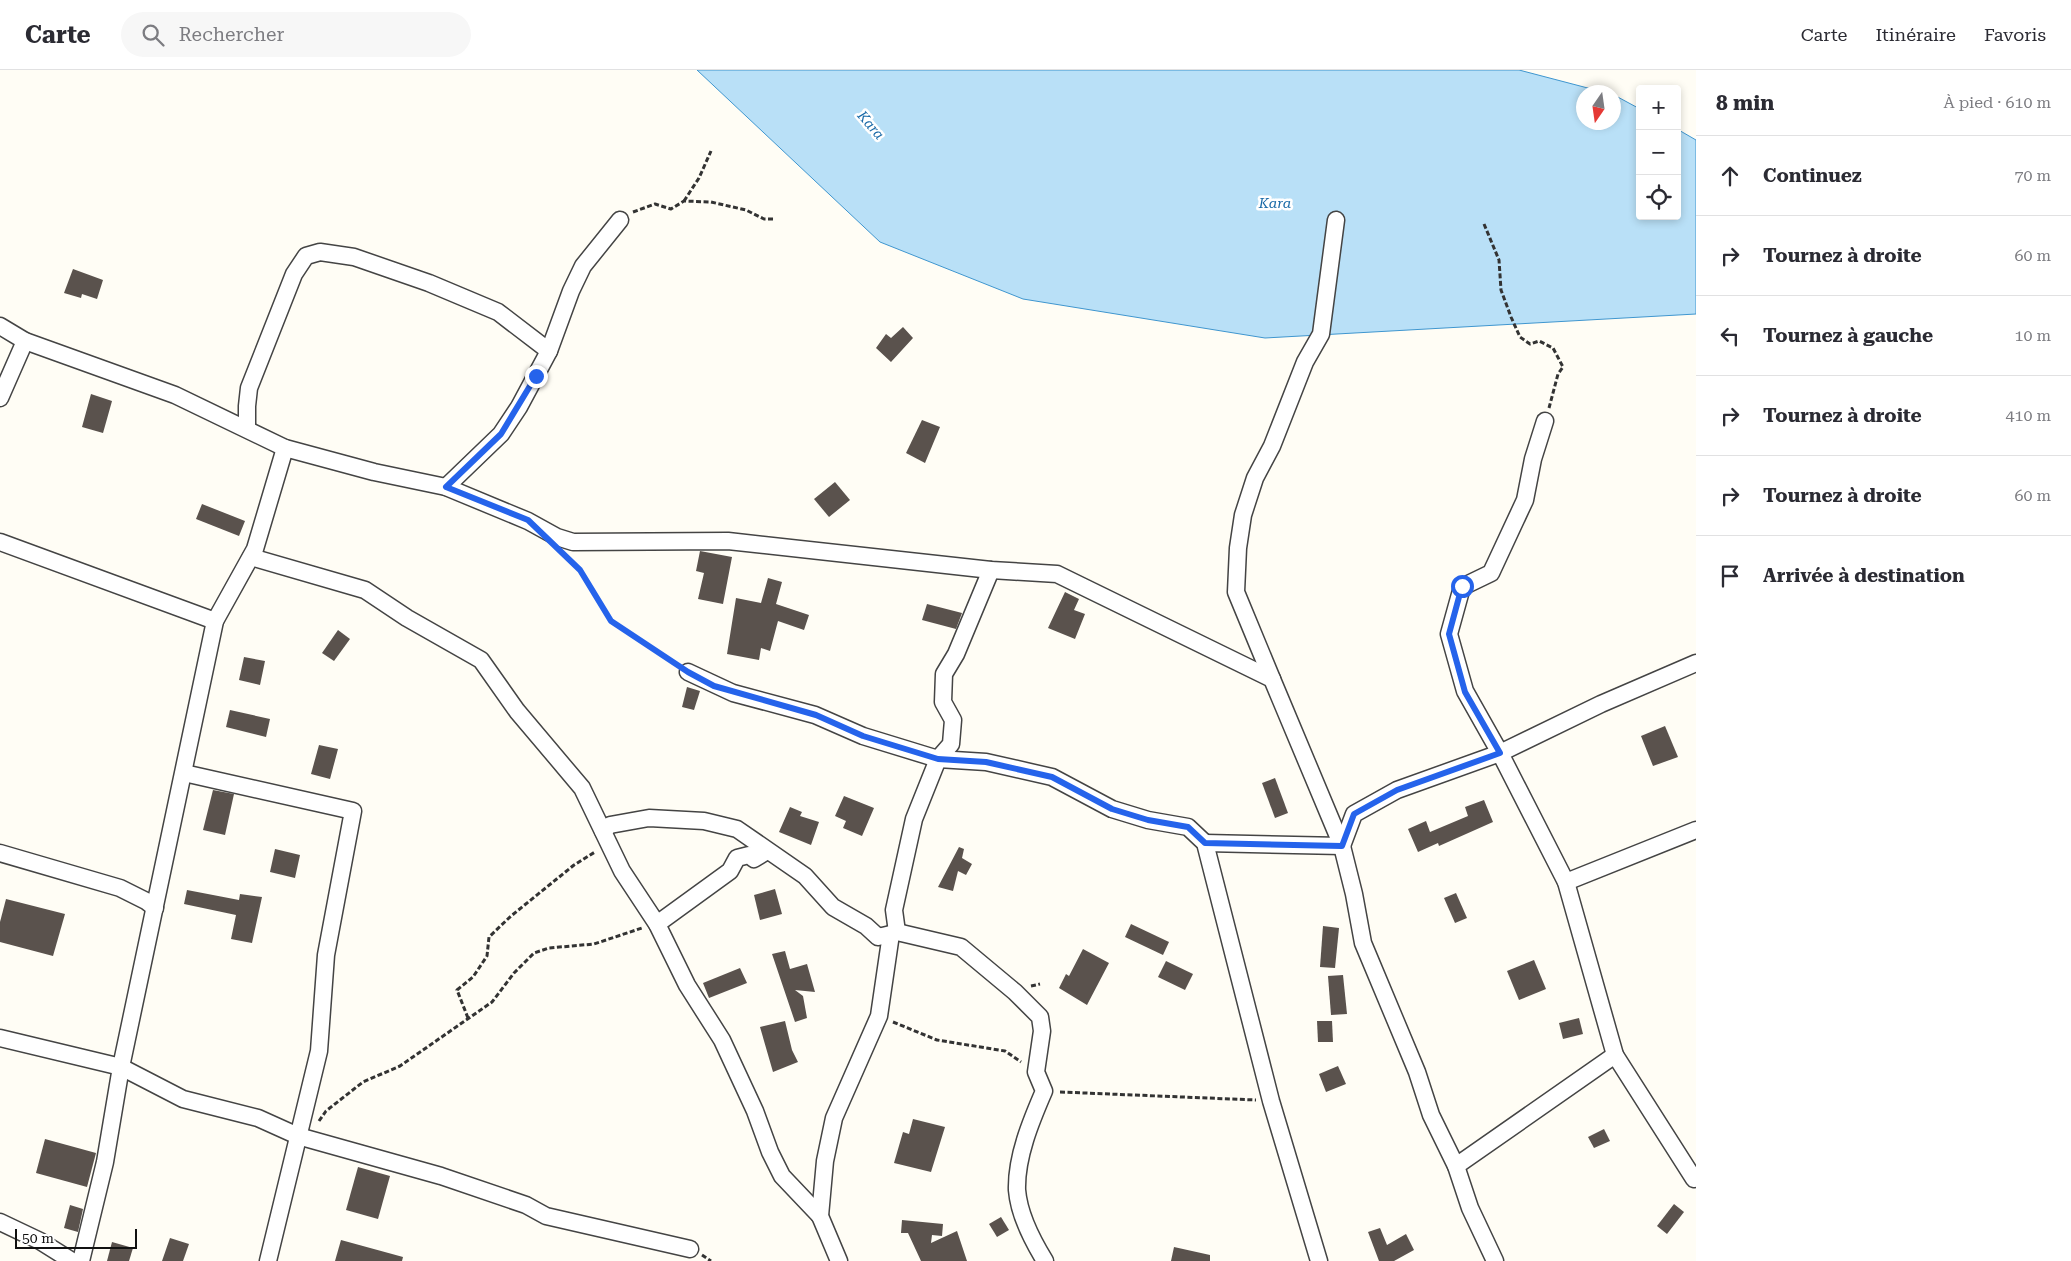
<!DOCTYPE html>
<html lang="fr">
<head>
<meta charset="utf-8">
<style>
  :root { --surface:#fff; --page:#f7f7f7; --text:#2b2b33; --muted:#7c7c81; --line:#e1e1e2 }
  body { margin:0; font-family:"Roboto Serif",serif; background:var(--page); color:var(--text) }
  .controls { position:absolute; right:15px; top:15px; display:grid; overflow:hidden; border-radius:5px; box-shadow:0 2px 8px #0003 }
  .controls button { width:45px; height:45px; display:grid; place-items:center; padding:0; border:0; border-bottom:1px solid var(--line); background:var(--surface); color:var(--text); font:25px sans-serif }
  .compass { position:absolute; left:1576px; top:15px; width:45px; height:45px; border-radius:50%; background:var(--surface); box-shadow:0 2px 8px #0003; rotate:193deg }
  .scale { position:absolute; left:15px; bottom:12px; width:122px; box-sizing:border-box; padding-left:5px; border:2px solid #111; border-top:0; font-size:14px; line-height:18px; white-space:nowrap; color:#111; -webkit-text-stroke:4px #fff; paint-order:stroke }
  .stop { position:absolute; width:15px; height:15px; margin:-11px; border:4px solid #2563eb; border-radius:50%; background:#fff }
  .stop.end { background:#2563eb; border-color:#fff; box-shadow:0 1px 5px #0008 }
  .list { margin:0; padding:0; list-style:none }
  h2 { display:flex; justify-content:space-between; align-items:center; height:65px; margin:0; padding:0 20px; font-size:21px }
  h2 small { font-size:16px; font-weight:400; color:var(--muted) }
  .list li { display:grid; grid-template-columns:32px 1fr auto; gap:15px; align-items:center; box-sizing:border-box; height:80px; padding:0 20px; border-top:1px solid var(--line) }
  .list b { display:block; font-size:19px; white-space:nowrap }
  .list em { font-size:16px; font-style:normal; color:var(--muted) }
  .icon { flex:none; width:28px; height:28px; fill:none; stroke:currentColor; stroke-width:2; stroke-linecap:round; stroke-linejoin:round }
  .map { position:relative; flex:none; width:1696px; height:1191px; overflow:hidden }
  header { display:flex; align-items:center; gap:30px; box-sizing:border-box; height:70px; padding:0 25px; background:var(--surface); border-bottom:1px solid var(--line) }
  header strong { font-size:24px }
  nav { display:flex; gap:28px; margin-inline-start:auto; font-size:18px }
  .search { width:350px; height:45px; background:var(--page); display:flex; align-items:center; gap:12px; box-sizing:border-box; padding:0 18px; border-radius:28px; color:var(--muted); font-size:19px }
  main { display:flex }
  aside { flex:1; background:var(--surface) }
  .map>svg:first-child { display:block }
  .water { fill:#b9e0f7; stroke:#3f96cf }
  .building { fill:#5a524d }
  .lines { fill:none; stroke-linecap:round; stroke-linejoin:round }
  .minor-casing { stroke:#444; stroke-width:19 }
  .path { stroke:#333; stroke-width:3; stroke-dasharray:5 2.5; stroke-linecap:butt }
  .minor { stroke:#fff; stroke-width:16 }
  .route { stroke:#2563eb; stroke-width:6 }
  .labels { text-anchor:middle; dominant-baseline:central; stroke-width:5; stroke-linejoin:round; paint-order:stroke }
  .water-label { font-size:14px; font-style:italic; fill:#1768a6; stroke:#fff }
</style>
</head>
<body>
<header>
<strong>Carte</strong>
<div class="search"><svg class="icon" aria-label="search" viewBox="0 0 24 24"><circle cx="10" cy="10" r="6"/><path d="M15 15l6 6"/></svg>Rechercher</div>
<nav><a>Carte</a><a>Itinéraire</a><a>Favoris</a></nav>
</header>
<main>
<div class="map">
<svg width="1696" height="1191" viewBox="0 0 1696 1191">
  <rect width="100%" height="100%" fill="#fffdf5"/>
  <!-- water -->
  <polygon class="water" points="697,0 1519,0 1603,22 1584,22 1584,52 1614,52 1614,25 1640,39 1640,146 1677,146 1677,59 1696,70 1696,244 1265,268 1023,229 880,172"/>
  <!-- building -->
  <g class="building">
    <polygon points="73,199 103,210 97,229 82,224 81,228 64,223"/>
    <polygon points="903,257 913,268 891,292 876,278 886,264 891,268"/>
    <polygon points="91,324 112,331 103,363 82,357"/>
    <polygon points="922,350 940,357 925,393 906,383"/>
    <polygon points="835,412 850,430 829,447 814,429"/>
    <polygon points="202,434 245,451 239,466 196,449"/>
    <polygon points="700,481 732,487 723,534 698,529 704,503 696,501"/>
    <polygon points="768,508 782,512 776,534 809,545 804,560 778,551 770,581 761,578 759,590 727,584 736,528 761,533"/>
    <polygon points="1065,522 1079,529 1074,540 1085,544 1075,569 1048,558"/>
    <polygon points="927,534 962,543 956,559 922,550"/>
    <polygon points="338,560 350,569 334,591 322,583"/>
    <polygon points="244,587 265,591 260,615 239,610"/>
    <polygon points="687,617 700,621 694,640 682,637"/>
    <polygon points="230,640 270,649 266,667 226,657"/>
    <polygon points="1665,656 1678,687 1653,696 1641,666"/>
    <polygon points="319,675 338,679 330,709 311,704"/>
    <polygon points="1275,708 1288,743 1275,748 1262,713"/>
    <polygon points="213,720 234,724 225,765 203,760"/>
    <polygon points="844,726 874,738 862,766 843,758 846,751 835,746"/>
    <polygon points="1484,730 1493,752 1439,776 1438,773 1418,782 1408,759 1426,751 1430,762 1468,746 1465,737"/>
    <polygon points="790,737 802,742 800,746 819,752 811,775 779,762"/>
    <polygon points="959,777 964,779 962,788 972,794 966,805 958,801 953,821 938,817"/>
    <polygon points="275,779 300,785 295,808 270,802"/>
    <polygon points="775,819 782,844 760,850 754,825"/>
    <polygon points="187,820 239,830 240,824 262,827 252,873 231,869 236,845 184,834"/>
    <polygon points="1456,823 1467,848 1455,853 1444,828"/>
    <polygon points="6,829 65,844 53,886 0,872 0,852"/>
    <polygon points="1131,854 1169,872 1163,885 1125,867"/>
    <polygon points="1323,856 1339,858 1335,898 1320,897"/>
    <polygon points="1083,879 1109,893 1087,935 1059,918 1066,904 1069,906"/>
    <polygon points="785,881 790,899 807,894 815,922 795,920 803,926 807,948 795,952 772,884"/>
    <polygon points="1534,890 1546,919 1519,930 1507,901"/>
    <polygon points="1166,891 1193,904 1185,920 1158,907"/>
    <polygon points="740,898 747,913 709,928 703,913"/>
    <polygon points="1343,905 1347,944 1331,945 1328,906"/>
    <polygon points="1579,948 1583,964 1563,969 1559,953"/>
    <polygon points="785,951 792,980 798,992 773,1002 760,957"/>
    <polygon points="1317,951 1332,951 1333,972 1318,972"/>
    <polygon points="1338,996 1346,1014 1326,1022 1319,1004"/>
    <polygon points="913,1049 945,1057 931,1102 894,1093 903,1062 909,1064"/>
    <polygon points="1604,1059 1610,1071 1594,1078 1588,1067"/>
    <polygon points="45,1069 96,1083 87,1117 36,1103"/>
    <polygon points="358,1097 390,1106 378,1149 346,1140"/>
    <polygon points="1674,1134 1684,1142 1667,1164 1657,1156"/>
    <polygon points="70,1135 83,1139 78,1162 64,1158"/>
    <polygon points="1001,1147 1009,1160 997,1167 989,1154"/>
    <polygon points="902,1150 943,1154 942,1166 932,1165 931,1173 957,1161 967,1191 921,1191 908,1163 901,1163"/>
    <polygon points="1380,1158 1387,1175 1406,1164 1414,1180 1394,1191 1379,1191 1368,1162"/>
    <polygon points="170,1168 189,1174 183,1191 162,1191"/>
    <polygon points="341,1170 403,1187 402,1191 335,1191"/>
    <polygon points="112,1172 133,1178 129,1191 107,1191"/>
    <polygon points="1174,1177 1210,1185 1210,1191 1171,1191"/>
  </g>
  <g class="lines">
    <defs>
      <g id="minor">
        <polyline points="0,256 25,271 175,325 285,378 374,402 446,417 528,451 557,467 573,472 728,471 991,500 1057,504 1272,609 1342,776 1354,824 1363,873 1417,1002 1431,1045 1456,1096 1470,1138 1495,1191"/>
        <polyline points="0,328 25,271"/>
        <polyline points="1545,351 1533,389 1525,430 1491,503 1462,517 1449,564 1465,621 1500,683 1566,812 1615,985 1694,1109"/>
        <polyline points="247,358 247,336 249,318 294,204 306,186 320,182 354,187 429,213 498,242 549,281"/>
        <polyline points="446,417 501,364 519,337 549,281 571,221 583,196 620,150"/>
        <polyline points="0,472 215,551"/>
        <polyline points="251,487 365,520 407,548 481,590 517,641 582,718 622,801 657,854 687,915 722,970 755,1041 770,1082 782,1106 820,1146"/>
        <polyline points="688,602 733,623 815,645 863,666 938,689 986,692 1052,707 1112,739 1148,750 1188,757 1205,773 1271,1031 1319,1191"/>
        <polyline points="1272,609 1236,522 1238,478 1243,445 1255,408 1272,376 1305,292 1321,264 1336,150"/>
        <polyline points="184,703 353,741 326,885 319,981 268,1191"/>
        <polyline points="603,761 610,755 649,748 704,751 737,759 805,806 833,837 866,856 878,867 891,864"/>
        <polyline points="1205,773 1342,776"/>
        <polyline points="1342,776 1354,744 1397,720 1500,683 1601,634 1696,593"/>
        <polyline points="0,783 120,818 146,831 155,838"/>
        <polyline points="1566,812 1696,760"/>
        <polyline points="657,854 730,801 737,788 749,785 754,789 767,781"/>
        <path d="M897,862l64,15 54,45 25,25 2,14 -6,41 8,19c-13,30 -28,66 -27,99 2,25 15,50 28,71"/>
        <polyline points="0,968 121,997 183,1029 258,1048 298,1066 441,1106 526,1135 546,1146 690,1179"/>
        <polyline points="1456,1096 1615,985"/>
        <polyline points="0,1152 40,1171 72,1191"/>
        <polyline points="81,1191 105,1092 121,997 215,551 255,479 285,378"/>
        <polyline points="839,1191 820,1146 825,1091 834,1048 879,946 891,864 897,862 894,840 914,749 938,689 951,674 953,650 943,632 944,604 956,584 991,500"/>
      </g>
    </defs>
    <!-- minor casing -->
    <use href="#minor" class="minor-casing"/>
    <!-- path -->
    <g class="path">
      <polyline points="684,131 699,108 711,81"/>
      <polyline points="633,142 655,134 671,139 684,131 711,132 746,140 764,149 775,149"/>
      <polyline points="1484,154 1499,190 1501,220 1511,247 1520,267 1530,274 1539,271 1553,278 1563,297 1558,304 1549,338"/>
      <polyline points="567,487 580,500 611,551 676,594"/>
      <polyline points="1031,916 1040,914"/>
      <polyline points="468,948 457,920 473,907 487,886 489,867 511,846 574,795 595,782"/>
      <polyline points="893,952 937,970 1005,981 1021,992"/>
      <polyline points="1060,1022 1256,1030"/>
      <polyline points="319,1051 326,1041 363,1012 400,996 492,932 514,903 534,883 549,878 594,874 642,858"/>
      <polyline points="702,1185 711,1191"/>
    </g>
    <!-- minor -->
    <use href="#minor" class="minor"/>
  </g>
  <g class="lines">
    <!-- route -->
    <polyline class="route" points="536,306 501,364 446,417 528,450 580,500 611,551 688,602 714,616 816,645 863,666 938,689 986,692 1052,707 1112,739 1148,750 1188,757 1205,773 1342,776 1354,744 1397,720 1500,683 1465,622 1449,564 1462,516"/>
  </g>
  <g class="labels">
    <!-- water labels -->
    <g class="water-label">
      <text transform="translate(871 55) rotate(49)">Kara</text>
      <text x="1275" y="133">Kara</text>
    </g>
  </g>
</svg>
<div class="controls">
<button>+</button>
<button>−</button>
<button><svg class="icon" aria-label="locate" viewBox="0 0 24 24"><circle cx="12" cy="12" r="6"/><path d="M12 2v4M12 18v4M2 12h4M18 12h4"/></svg></button>
</div>
<svg class="compass" viewBox="-18 -18 36 36"><path d="M0-13l5 13h-10z" fill="#e53935"/><path d="M0 13l5-13h-10z" fill="#7c7c81"/></svg>
<div class="scale">50 m</div>
<div class="stop" style="left:1462px;top:516px"></div>
<div class="stop end" style="left:536px;top:306px"></div>
</div>
<aside>
<h2>8 min<small>À pied · 610 m</small></h2>
<ul class="list">
<li><svg class="icon" aria-label="ahead" viewBox="0 0 24 24"><path d="M12 20V5M6 11l6-6 6 6"/></svg><div><b>Continuez</b></div><em>70 m</em></li>
<li><svg class="icon" aria-label="right" viewBox="0 0 24 24"><path d="M7 20v-9h11M14 6l5 5-5 5"/></svg><div><b>Tournez à droite</b></div><em>60 m</em></li>
<li><svg class="icon" aria-label="left" viewBox="0 0 24 24"><path d="M17 20v-9H6M10 6l-5 5 5 5"/></svg><div><b>Tournez à gauche</b></div><em>10 m</em></li>
<li><svg class="icon" aria-label="right" viewBox="0 0 24 24"><path d="M7 20v-9h11M14 6l5 5-5 5"/></svg><div><b>Tournez à droite</b></div><em>410 m</em></li>
<li><svg class="icon" aria-label="right" viewBox="0 0 24 24"><path d="M7 20v-9h11M14 6l5 5-5 5"/></svg><div><b>Tournez à droite</b></div><em>60 m</em></li>
<li><svg class="icon" aria-label="arrive" viewBox="0 0 24 24"><path d="M6 21V4h12l-3 4 3 4H6"/></svg><div><b>Arrivée à destination</b></div></li>
</ul>
</aside>
</main>
</body>
</html>
